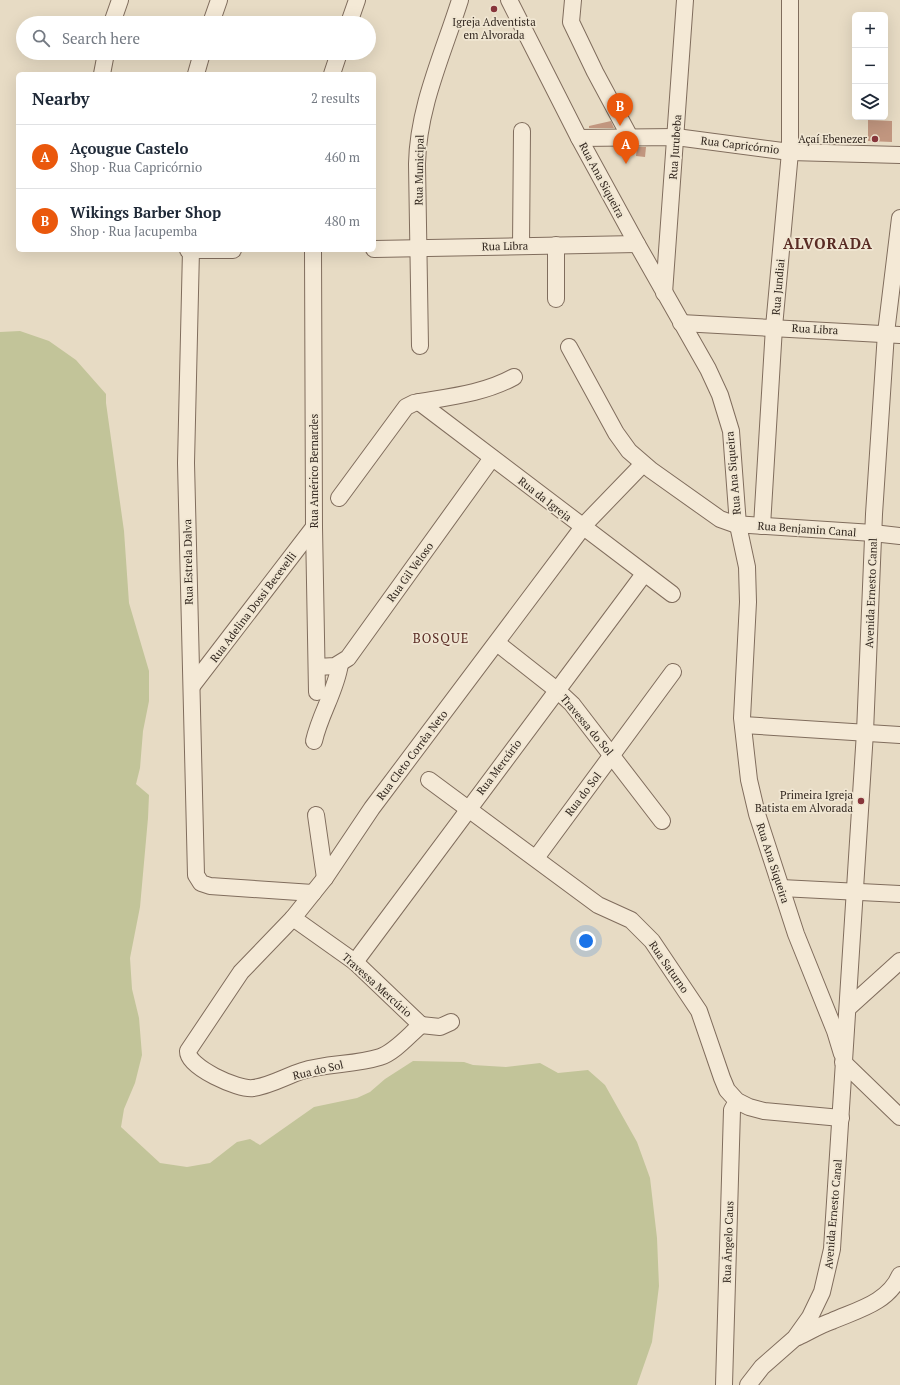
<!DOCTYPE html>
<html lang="en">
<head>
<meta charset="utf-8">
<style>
  :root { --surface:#fff; --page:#f6f6f7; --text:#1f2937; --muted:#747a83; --line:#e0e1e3; --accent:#ea580c }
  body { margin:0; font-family:"PT Serif",serif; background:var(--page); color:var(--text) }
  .controls { position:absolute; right:12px; top:12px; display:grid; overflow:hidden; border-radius:6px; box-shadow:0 4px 16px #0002 }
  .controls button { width:36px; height:36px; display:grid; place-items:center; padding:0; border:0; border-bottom:1px solid var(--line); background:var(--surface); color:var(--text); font:20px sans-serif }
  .you { position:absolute; left:586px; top:941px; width:14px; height:14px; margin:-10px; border:3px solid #fff; border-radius:50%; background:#1a73e8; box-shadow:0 0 0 6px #1a73e833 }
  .badge { display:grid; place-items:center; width:26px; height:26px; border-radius:50%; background:var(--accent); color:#fff; font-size:13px; font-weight:700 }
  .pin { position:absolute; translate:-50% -33px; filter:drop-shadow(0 1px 2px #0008) }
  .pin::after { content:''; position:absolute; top:21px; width:14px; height:12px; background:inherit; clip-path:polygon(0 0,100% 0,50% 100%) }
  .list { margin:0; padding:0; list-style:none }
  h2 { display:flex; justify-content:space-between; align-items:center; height:52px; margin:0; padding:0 16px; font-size:17px }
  h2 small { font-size:13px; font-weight:400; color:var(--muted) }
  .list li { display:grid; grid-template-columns:26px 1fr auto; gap:12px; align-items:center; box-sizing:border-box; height:64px; padding:0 16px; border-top:1px solid var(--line) }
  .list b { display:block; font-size:15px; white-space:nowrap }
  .list p { margin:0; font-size:13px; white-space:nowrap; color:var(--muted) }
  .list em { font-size:13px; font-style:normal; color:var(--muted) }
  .icon { flex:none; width:22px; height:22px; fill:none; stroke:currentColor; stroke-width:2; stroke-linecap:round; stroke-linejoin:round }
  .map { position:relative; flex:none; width:900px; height:1385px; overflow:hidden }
  .search { position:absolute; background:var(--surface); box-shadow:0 4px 16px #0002; left:16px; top:16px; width:360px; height:44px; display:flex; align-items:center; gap:10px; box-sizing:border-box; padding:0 14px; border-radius:22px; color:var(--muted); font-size:15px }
  .panel { position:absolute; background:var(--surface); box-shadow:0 4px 16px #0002; left:16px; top:72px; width:360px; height:180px; border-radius:6px }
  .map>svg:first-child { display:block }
  .green { fill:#c2c499 }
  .building { fill:#c1967f }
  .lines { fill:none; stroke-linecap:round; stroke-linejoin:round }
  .minor-casing { stroke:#806d5d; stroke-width:18 }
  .minor { stroke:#f4e9d6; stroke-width:16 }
  .poi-dot { fill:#87353b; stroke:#f0e6d2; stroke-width:1.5 }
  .labels { text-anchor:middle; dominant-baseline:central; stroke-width:3.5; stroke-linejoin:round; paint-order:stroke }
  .poi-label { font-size:11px; fill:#32271f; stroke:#f0e6d2; text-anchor:end }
  .street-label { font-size:11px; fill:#32271f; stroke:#f0e6d2 }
  .quarter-label { font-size:13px; letter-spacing:1px; fill:#592b24; stroke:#f0e6d2 }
  .district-label { font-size:15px; font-weight:bold; letter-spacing:1px; fill:#592b24; stroke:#f0e6d2 }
</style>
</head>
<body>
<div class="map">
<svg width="900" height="1385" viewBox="0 0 900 1385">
  <rect width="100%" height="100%" fill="#e7dbc4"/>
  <!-- green -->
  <polygon class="green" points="20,331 49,341 76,360 106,394 106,403 124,531 129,603 149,671 149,701 143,731 140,768 136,784 149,795 148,818 140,907 130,958 132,989 139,1018 142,1055 135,1083 124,1109 121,1127 160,1163 187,1167 210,1163 237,1142 250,1139 260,1145 314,1107 357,1098 370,1092 385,1079 413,1061 464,1062 473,1065 506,1067 540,1063 558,1073 588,1070 605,1085 637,1142 650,1178 657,1238 659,1286 652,1342 637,1385 0,1385 0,332"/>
  <!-- building -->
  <g class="building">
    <polygon points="868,120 892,121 892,142 868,141"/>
    <polygon points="611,121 614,128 589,128 589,126"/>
    <polygon points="637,147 646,147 645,157 636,156"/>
  </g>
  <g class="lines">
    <defs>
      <g id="minor">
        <polyline points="509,0 579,138 637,244 708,369 720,395 731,431 738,525 747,567 748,602 742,718 749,780 757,814 796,934 835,1031 842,1054"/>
        <polyline points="573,0 571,22 595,72 631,139"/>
        <polyline points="112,23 120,0"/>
        <polyline points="211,23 219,0"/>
        <polyline points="349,23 357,0"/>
        <polyline points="102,74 106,53"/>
        <polyline points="196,74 202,53"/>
        <polyline points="332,74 339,53"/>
        <polyline points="579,138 676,137 790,152 900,155"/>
        <polyline points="521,246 522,131"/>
        <polyline points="374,249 637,244"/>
        <polyline points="188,250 233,250"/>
        <polyline points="191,250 186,463 196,875 201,883 210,886 313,893"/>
        <polyline points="313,250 314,527 317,692"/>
        <polyline points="664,293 685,0"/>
        <polyline points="556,299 556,245"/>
        <polyline points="681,323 900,335"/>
        <path d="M420,346l-3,-182c1,-57 26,-110 43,-164"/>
        <polyline points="569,347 616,433 629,451 651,470 720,519 734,524 873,533 900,536"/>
        <polyline points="419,402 672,594"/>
        <path d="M339,498l67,-91 8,-4c34,-6 69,-9 100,-26"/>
        <polyline points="762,526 774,327 790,152 790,0"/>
        <polyline points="497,643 558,691 572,704 662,821"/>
        <polyline points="317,667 335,666 348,658 492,458"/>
        <polyline points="192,686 314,527"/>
        <polyline points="743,725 900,735"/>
        <path d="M314,741c6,-27 22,-50 26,-77"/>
        <polyline points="429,780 598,905 631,920 652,941 699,1011 722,1078 727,1090 737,1101 749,1107 764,1111 841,1118"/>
        <polyline points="316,815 325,878"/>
        <polyline points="536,858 673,672"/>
        <polyline points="781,888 900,894"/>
        <polyline points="293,918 355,962 421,1025"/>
        <polyline points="355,962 644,574"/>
        <polyline points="848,1008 900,961"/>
        <path d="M421,1025c-12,10 -26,27 -41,32 -25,8 -53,6 -78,14 -16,5 -32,15 -49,17 -15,2 -66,-21 -65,-37l53,-79 52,-54 32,-40 47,-70 214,-285 57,-59"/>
        <polyline points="421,1025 440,1027 451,1022"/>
        <polyline points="843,1062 900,1117"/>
        <path d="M798,1337c11,-5 22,-12 34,-16 25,-11 56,-18 68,-46"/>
        <polyline points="724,1385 732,1110 737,1101"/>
        <polyline points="748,1385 762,1367 795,1338 810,1317 822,1292 832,1249 865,732 874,514 886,333 900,218"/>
      </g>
    </defs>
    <!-- minor casing -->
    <use href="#minor" class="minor-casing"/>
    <!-- minor -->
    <use href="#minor" class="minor"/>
  </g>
  <!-- markers -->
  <g class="poi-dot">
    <circle cx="494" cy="9" r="4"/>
    <circle cx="875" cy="139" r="4"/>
    <circle cx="861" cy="801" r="4"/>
  </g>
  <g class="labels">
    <!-- poi labels -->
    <g class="poi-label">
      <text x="494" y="22" text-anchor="middle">Igreja Adventista<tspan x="494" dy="13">em Alvorada</tspan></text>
      <text x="867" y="139">Açaí Ebenezer</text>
      <text x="853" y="795">Primeira Igreja<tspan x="853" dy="13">Batista em Alvorada</tspan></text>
    </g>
    <!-- street labels -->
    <g class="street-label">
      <text transform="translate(740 145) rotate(7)">Rua Capricórnio</text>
      <text transform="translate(675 147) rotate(-86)">Rua Jurubeba</text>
      <text transform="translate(419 170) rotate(-89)">Rua Municipal</text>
      <text transform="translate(602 180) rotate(62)">Rua Ana Siqueira</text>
      <text transform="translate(505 246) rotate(-1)">Rua Libra</text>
      <text transform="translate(778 287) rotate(-85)">Rua Jundiai</text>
      <text transform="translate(815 329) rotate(3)">Rua Libra</text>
      <text transform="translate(314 471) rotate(-90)">Rua Américo Bernardes</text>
      <text transform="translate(733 473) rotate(-95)">Rua Ana Siqueira</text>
      <text transform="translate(545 499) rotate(38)">Rua da Igreja</text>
      <text transform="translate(807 529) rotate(4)">Rua Benjamin Canal</text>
      <text transform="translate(188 562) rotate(-91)">Rua Estrela Dalva</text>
      <text transform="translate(410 572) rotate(-54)">Rua Gil Veloso</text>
      <text transform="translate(871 593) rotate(-88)">Avenida Ernesto Canal</text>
      <text transform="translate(253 607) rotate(-53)">Rua Adelina Dossi Becevelli</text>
      <text transform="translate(587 725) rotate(50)">Travessa do Sol</text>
      <text transform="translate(412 755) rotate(-53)">Rua Cleto Corrêa Neto</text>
      <text transform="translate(499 767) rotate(-53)">Rua Mercúrio</text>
      <text transform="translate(583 794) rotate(-53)">Rua do Sol</text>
      <text transform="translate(773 863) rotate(72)">Rua Ana Siqueira</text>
      <text transform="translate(669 967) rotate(55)">Rua Saturno</text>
      <text transform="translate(377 985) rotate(42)">Travessa Mercúrio</text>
      <text transform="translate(318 1070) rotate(-13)">Rua do Sol</text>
      <text transform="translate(833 1214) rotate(-85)">Avenida Ernesto Canal</text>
      <text transform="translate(728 1242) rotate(-88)">Rua Ângelo Caus</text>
    </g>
    <!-- quarter labels -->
    <g class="quarter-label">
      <text x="441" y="638">BOSQUE</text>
    </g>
    <!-- district labels -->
    <g class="district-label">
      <text x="828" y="243">ALVORADA</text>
    </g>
  </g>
</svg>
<div class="controls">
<button>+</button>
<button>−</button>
<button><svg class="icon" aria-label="layers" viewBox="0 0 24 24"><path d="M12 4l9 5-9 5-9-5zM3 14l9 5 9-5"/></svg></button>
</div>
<div class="you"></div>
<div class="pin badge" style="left:626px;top:164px">A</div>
<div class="pin badge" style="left:620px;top:126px">B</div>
<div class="search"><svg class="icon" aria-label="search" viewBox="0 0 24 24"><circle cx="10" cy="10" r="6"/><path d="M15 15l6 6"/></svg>Search here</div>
<section class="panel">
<h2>Nearby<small>2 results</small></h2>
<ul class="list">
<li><span class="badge">A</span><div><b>Açougue Castelo</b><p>Shop · Rua Capricórnio</p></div><em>460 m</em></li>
<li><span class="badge">B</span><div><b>Wikings Barber Shop</b><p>Shop · Rua Jacupemba</p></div><em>480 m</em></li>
</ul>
</section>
</div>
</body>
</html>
